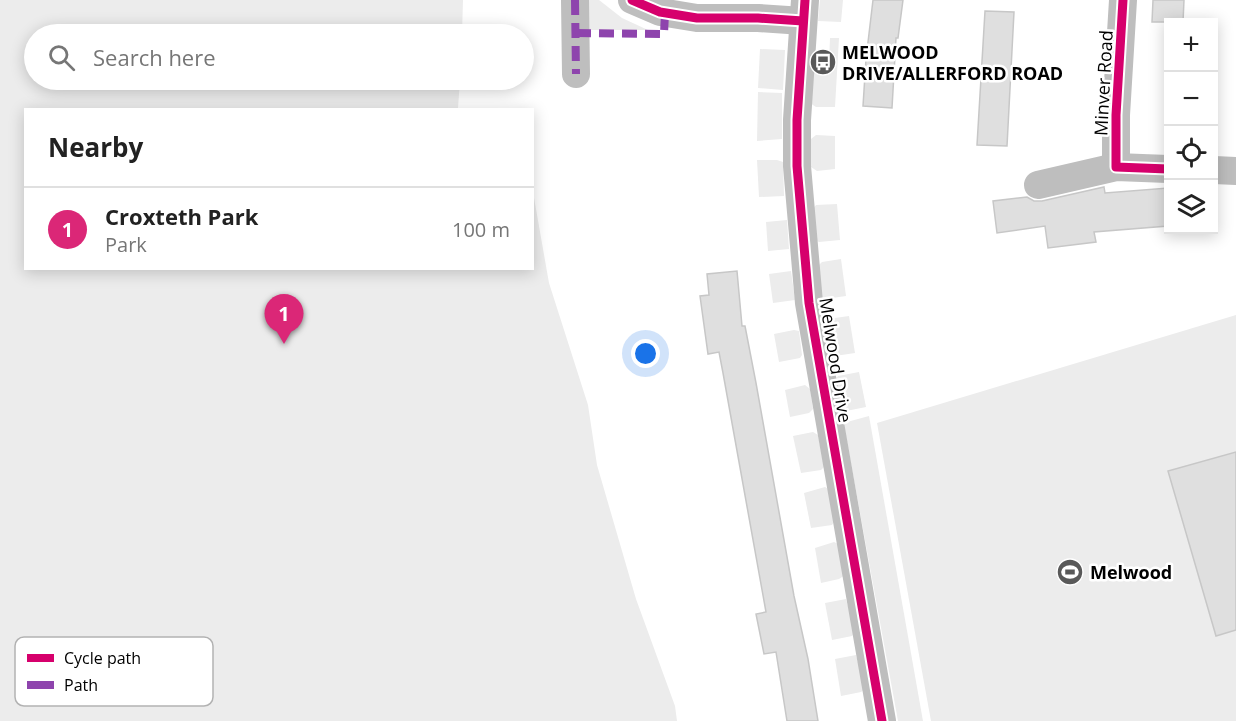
<!DOCTYPE html>
<html lang="en">
<head>
<meta charset="utf-8">
<style>
  :root { --surface:#fff; --page:#f2f2f2; --text:#222; --muted:#767676; --line:#e0e0e0; --accent:#db2777 }
  body { margin:0; font-family:"Open Sans",sans-serif; background:var(--page); color:var(--text) }
  .controls { position:absolute; right:18px; top:18px; display:grid; overflow:hidden; border-radius:0px; box-shadow:0 3px 15px #0003 }
  .controls button { width:54px; height:54px; display:grid; place-items:center; padding:0; border:0; border-bottom:2px solid var(--line); background:var(--surface); color:var(--text); font:30px sans-serif }
  .you { position:absolute; left:646px; top:354px; width:21px; height:21px; margin:-15px; border:4px solid #fff; border-radius:50%; background:#1a73e8; box-shadow:0 0 0 9px #1a73e833 }
  .badge { display:grid; place-items:center; width:39px; height:39px; border-radius:50%; background:var(--accent); color:#fff; font-size:20px; font-weight:700 }
  .pin { position:absolute; translate:-50% -50px; filter:drop-shadow(0 2px 3px #0008) }
  .pin::after { content:''; position:absolute; top:32px; width:21px; height:18px; background:inherit; clip-path:polygon(0 0,100% 0,50% 100%) }
  .list { margin:0; padding:0; list-style:none }
  h2 { display:flex; justify-content:space-between; align-items:center; height:78px; margin:0; padding:0 24px; font-size:26px }
  h2 small { font-size:20px; font-weight:400; color:var(--muted) }
  .list li { display:grid; grid-template-columns:39px 1fr auto; gap:18px; align-items:center; box-sizing:border-box; height:84px; padding:0 24px; border-top:2px solid var(--line) }
  .list b { display:block; font-size:22px; white-space:nowrap }
  .list p { margin:0; font-size:20px; white-space:nowrap; color:var(--muted) }
  .list em { font-size:20px; font-style:normal; color:var(--muted) }
  .icon { flex:none; width:33px; height:33px; fill:none; stroke:currentColor; stroke-width:2; stroke-linecap:round; stroke-linejoin:round }
  .map { position:relative; flex:none; width:1236px; height:721px; overflow:hidden }
  .search { position:absolute; background:var(--surface); box-shadow:0 3px 15px #0003; left:24px; top:24px; width:510px; height:66px; display:flex; align-items:center; gap:15px; box-sizing:border-box; padding:0 21px; border-radius:33px; color:var(--muted); font-size:22px }
  .panel { position:absolute; background:var(--surface); box-shadow:0 3px 15px #0003; left:24px; top:108px; width:510px; height:162px; border-radius:0px }
  .map>svg:first-child { display:block }
  .green { fill:#ececec }
  .building { fill:#dfdfdf; stroke:#c7c7c7; stroke-width:1.5 }
  .lines { fill:none; stroke-linecap:round; stroke-linejoin:round }
  .minor { stroke:#bebebe; stroke-width:28 }
  .quiet { stroke:#8e44ad; stroke-width:8; stroke-dasharray:15 8; stroke-linecap:butt }
  .cycleway-casing { stroke:#fff; stroke-width:13 }
  .cycleway { stroke:#d6006c; stroke-width:9 }
  .labels { text-anchor:middle; dominant-baseline:central; stroke-width:5; stroke-linejoin:round; paint-order:stroke }
  .poi-label { font-size:18px; font-weight:bold; fill:#000; stroke:#fff; text-anchor:start }
  .street-label { font-size:18px; fill:#000; stroke:#fff }
  .key { fill:#fff; stroke:#b2b2b2; stroke-width:1.5 }
  .key-label { font-size:16px; fill:#000 }
</style>
</head>
<body>
<div class="map">
<svg width="1236" height="721" viewBox="0 0 1236 721">
  <rect width="100%" height="100%" fill="#fff"/>
  <!-- green -->
  <g class="green">
    <polygon points="0,0 463,0 462,34 34,34 34,80 460,80 458,108 474,109 26,110 26,268 532,268 533,192 549,283 588,405 597,465 636,599 675,706 677,721 0,721"/>
    <polygon points="579,0 599,0 622,18 648,30 579,30"/>
    <polygon points="820,0 843,0 841,22 818,21"/>
    <polygon points="830,38 839,38 835,107 816,107 810,103 812,61 829,62"/>
    <polygon points="760,49 785,50 783,90 758,88"/>
    <polygon points="758,92 782,93 782,139 757,141"/>
    <polygon points="816,135 835,136 835,169 817,171 811,167 811,139"/>
    <polygon points="757,160 777,160 783,162 784,196 759,197"/>
    <polygon points="837,204 840,240 819,242 815,240 813,209 816,205"/>
    <polygon points="787,220 789,249 768,251 766,222"/>
    <polygon points="841,259 846,296 825,299 821,296 818,266 822,262"/>
    <polygon points="791,271 795,300 773,303 769,274"/>
    <polygon points="1236,315 1236,721 931,721 877,423"/>
    <polygon points="849,316 855,353 835,356 830,352 825,321 828,319"/>
    <polygon points="794,330 799,331 802,355 800,358 779,362 774,334"/>
    <polygon points="859,372 866,407 846,411 842,408 836,379 838,376"/>
    <polygon points="805,385 810,389 813,409 809,413 790,417 785,390"/>
    <polygon points="869,416 923,721 898,721 844,425 847,422"/>
    <polygon points="813,432 818,435 824,467 821,470 801,473 793,436"/>
    <polygon points="825,487 830,490 836,519 832,525 811,528 804,493"/>
    <polygon points="834,542 840,545 845,575 839,579 821,583 815,548"/>
    <polygon points="846,599 855,632 852,636 832,640 825,603"/>
    <polygon points="856,655 865,689 861,692 841,696 835,659"/>
  </g>
  <!-- building -->
  <g class="building">
    <polygon points="873,0 903,0 898,38 896,38 892,108 863,106 866,59"/>
    <polygon points="1153,0 1184,0 1183,22 1152,22"/>
    <polygon points="985,11 1014,12 1007,146 977,145"/>
    <polygon points="1104,187 1105,193 1168,188 1168,226 1094,232 1096,242 1048,248 1045,226 997,233 993,201 1027,197 1034,201 1042,201"/>
    <polygon points="737,271 742,326 745,326 756,383 794,596 808,659 818,721 787,721 776,652 764,654 756,614 766,612 723,373 719,352 708,354 700,296 709,295 707,274"/>
    <polygon points="1236,452 1236,630 1216,636 1168,471"/>
  </g>
  <g class="lines">
    <!-- minor -->
    <g class="minor">
      <polyline points="575,0 576,74"/>
      <polyline points="632,0 660,12 697,18 758,18 803,21"/>
      <polyline points="805,0 797,120 797,166 809,303 882,721"/>
      <polyline points="1116,167 1116,115 1123,0"/>
      <polyline points="1214,170 1236,171"/>
      <polyline points="1038,185 1116,167 1168,169"/>
    </g>
    <!-- quiet -->
    <g class="quiet">
      <polyline points="575,0 576,74"/>
      <polyline points="576,33 664,34 665,13"/>
    </g>
    <defs>
      <g id="cycleway">
        <polyline points="632,0 660,12 697,18 758,18 803,21"/>
        <polyline points="805,0 797,120 797,166 809,303 882,721"/>
        <polyline points="1123,0 1116,115 1116,167 1168,169"/>
      </g>
    </defs>
    <!-- cycleway casing -->
    <use href="#cycleway" class="cycleway-casing"/>
    <!-- cycleway -->
    <use href="#cycleway" class="cycleway"/>
  </g>
  <!-- icons -->
  <defs>
    <symbol id="bus-disc" viewBox="-11 -11 22 22"><circle r="9.5" fill="#595959" stroke="#fff"/><path d="M-5-6H5V4H4V6H2V4H-2V6H-4V4H-5ZM-3.5-4V0h7V-4ZM-3.5 1.2v1.5H-2V1.2ZM2 1.2v1.5H3.5V1.2Z" fill="#fff"/></symbol>
    <symbol id="stadium-disc" viewBox="-11 -11 22 22"><circle r="9.5" fill="#595959" stroke="#fff"/><path d="M0-5a6.5 5 0 1 0 0 10a6.5 5 0 1 0 0-10ZM-3.5-1.8h7v3.6h-7Z" fill="#fff"/></symbol>
  </defs>
  <g fill-rule="evenodd">
    <use href="#bus-disc" x="808" y="47" width="30" height="30"/>
    <use href="#stadium-disc" x="1055" y="557" width="30" height="30"/>
  </g>
  <g class="labels">
    <!-- poi labels -->
    <g class="poi-label">
      <text x="842" y="52">MELWOOD<tspan x="842" dy="21">DRIVE/ALLERFORD ROAD</tspan></text>
      <text x="1090" y="572">Melwood</text>
    </g>
    <!-- street labels -->
    <g class="street-label">
      <text transform="translate(1103 83) rotate(-87)">Minver Road</text>
      <text transform="translate(836 360) rotate(81)">Melwood Drive</text>
    </g>
  </g>
  <!-- legend -->
  <rect x="15" y="637" width="198" height="69" rx="9" class="key"/>
  <rect x="27" y="654" width="27" height="8" fill="#d6006c"/>
  <rect x="27" y="681" width="27" height="8" fill="#8e44ad"/>
  <g class="key-label">
    <text x="64" y="664">Cycle path</text>
    <text x="64" y="691">Path</text>
  </g>
</svg>
<div class="controls">
<button>+</button>
<button>−</button>
<button><svg class="icon" aria-label="locate" viewBox="0 0 24 24"><circle cx="12" cy="12" r="6"/><path d="M12 2v4M12 18v4M2 12h4M18 12h4"/></svg></button>
<button><svg class="icon" aria-label="layers" viewBox="0 0 24 24"><path d="M12 4l9 5-9 5-9-5zM3 14l9 5 9-5"/></svg></button>
</div>
<div class="you"></div>
<div class="pin badge" style="left:284px;top:344px">1</div>
<div class="search"><svg class="icon" aria-label="search" viewBox="0 0 24 24"><circle cx="10" cy="10" r="6"/><path d="M15 15l6 6"/></svg>Search here</div>
<section class="panel">
<h2>Nearby<small></small></h2>
<ul class="list">
<li><span class="badge">1</span><div><b>Croxteth Park</b><p>Park</p></div><em>100 m</em></li>
</ul>
</section>
</div>
</body>
</html>
